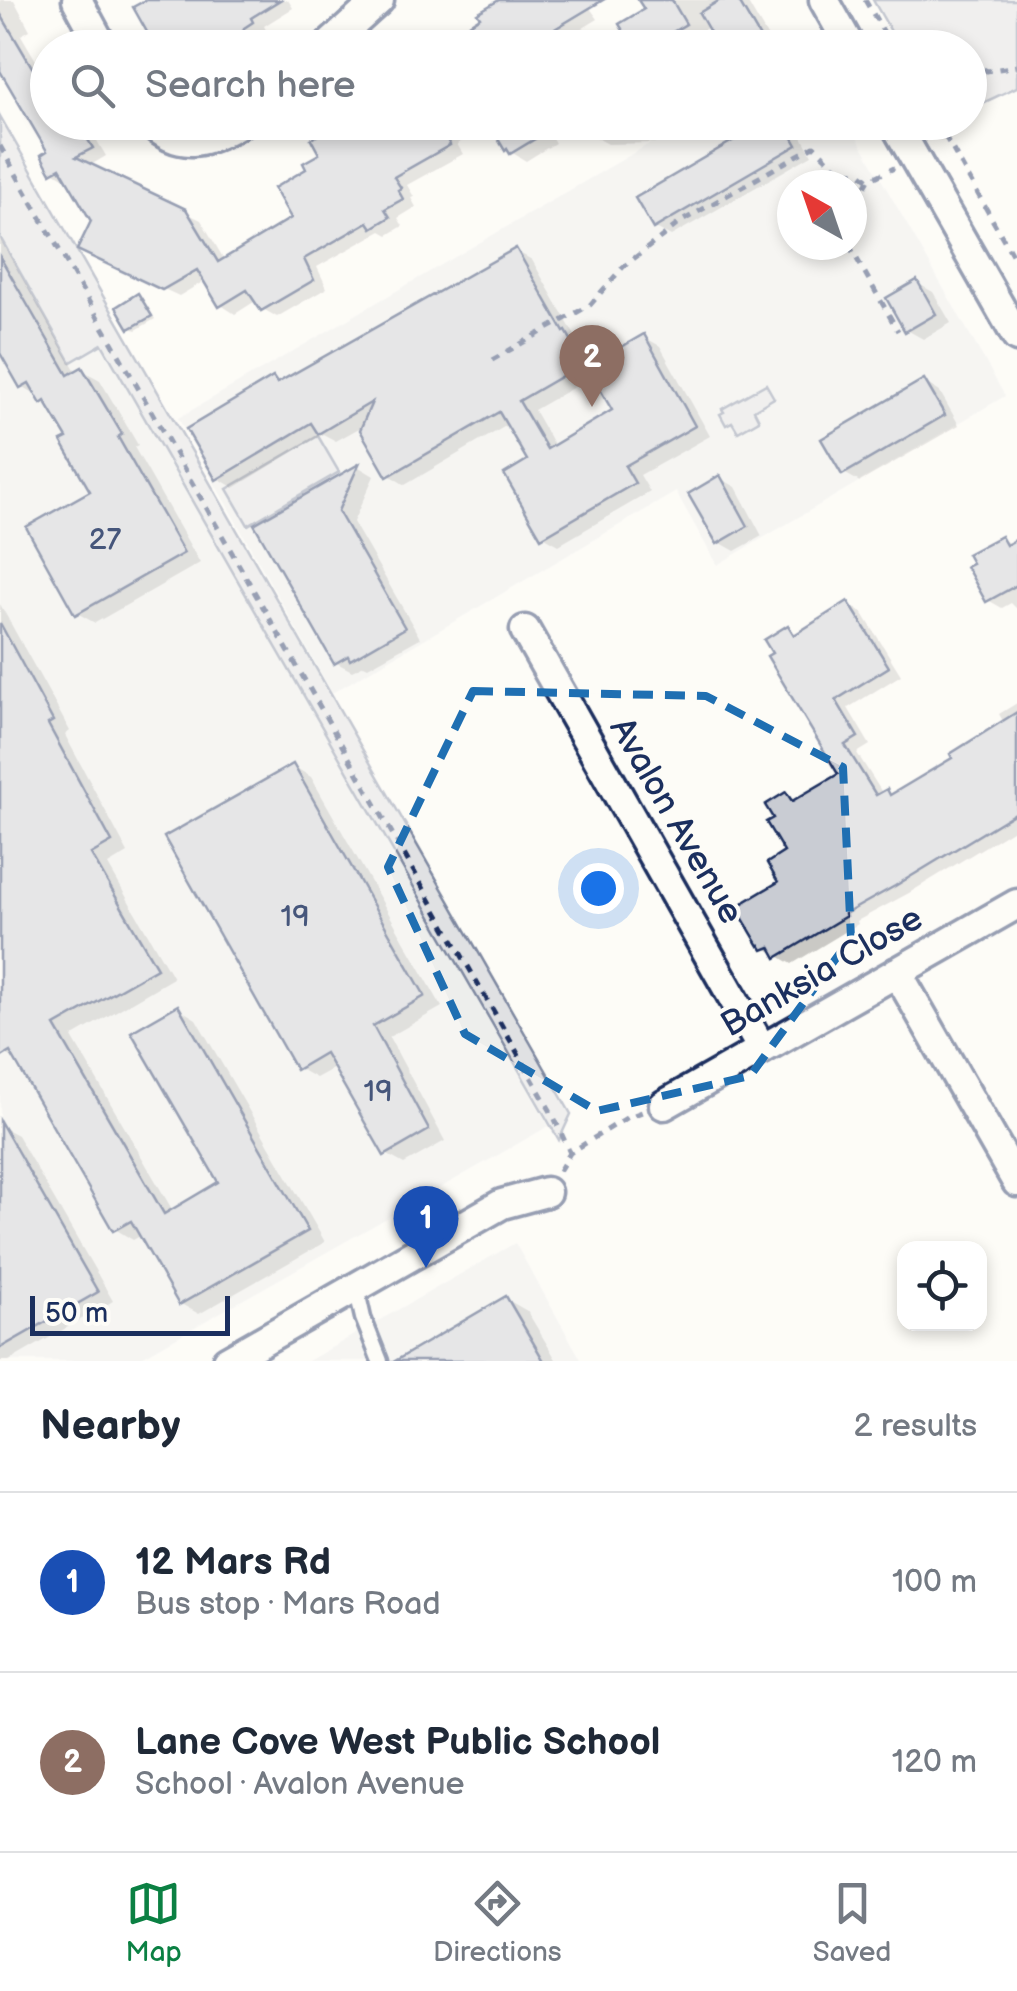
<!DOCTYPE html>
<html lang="en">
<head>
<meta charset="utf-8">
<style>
  :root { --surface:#fff; --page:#f6f6f7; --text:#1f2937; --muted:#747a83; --line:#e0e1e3; --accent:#0b8043 }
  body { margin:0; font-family:"Balsamiq Sans",sans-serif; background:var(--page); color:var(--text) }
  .controls { position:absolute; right:30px; bottom:30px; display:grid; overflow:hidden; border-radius:20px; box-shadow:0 5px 15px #0003 }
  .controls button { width:90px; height:90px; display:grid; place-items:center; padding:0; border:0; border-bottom:2px solid var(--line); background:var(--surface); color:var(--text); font:50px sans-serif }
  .compass { position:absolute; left:777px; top:170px; width:90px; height:90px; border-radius:50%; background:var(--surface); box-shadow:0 5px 15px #0003; rotate:320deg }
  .scale { position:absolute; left:30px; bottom:25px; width:200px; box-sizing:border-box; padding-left:10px; border:5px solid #1b2f5e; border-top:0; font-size:28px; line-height:35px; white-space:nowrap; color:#1b2f5e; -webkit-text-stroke:8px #fdfcf7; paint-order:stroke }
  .you { position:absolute; left:598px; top:888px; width:35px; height:35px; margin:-25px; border:8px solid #fff; border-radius:50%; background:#1a73e8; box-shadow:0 0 0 15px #1a73e833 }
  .badge { display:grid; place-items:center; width:65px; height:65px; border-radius:50%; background:var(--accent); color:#fff; font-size:32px; font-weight:700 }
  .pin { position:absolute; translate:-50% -82px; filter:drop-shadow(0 2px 5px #0008) }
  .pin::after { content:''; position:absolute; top:52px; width:35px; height:30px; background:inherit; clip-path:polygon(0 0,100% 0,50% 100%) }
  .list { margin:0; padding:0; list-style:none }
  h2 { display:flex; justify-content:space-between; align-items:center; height:130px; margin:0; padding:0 40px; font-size:42px }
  h2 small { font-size:32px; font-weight:400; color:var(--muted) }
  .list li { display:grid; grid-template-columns:65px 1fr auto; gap:30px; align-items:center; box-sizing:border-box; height:180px; padding:0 40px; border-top:2px solid var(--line) }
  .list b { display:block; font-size:38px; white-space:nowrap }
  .list p { margin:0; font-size:32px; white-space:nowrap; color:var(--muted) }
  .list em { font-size:32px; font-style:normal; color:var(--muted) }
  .icon { flex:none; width:55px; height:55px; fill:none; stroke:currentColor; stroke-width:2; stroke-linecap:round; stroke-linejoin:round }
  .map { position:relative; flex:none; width:1017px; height:1361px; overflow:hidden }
  .search { position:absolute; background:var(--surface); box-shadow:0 5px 15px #0003; left:30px; right:30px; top:30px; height:110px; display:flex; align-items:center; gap:25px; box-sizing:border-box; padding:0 35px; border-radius:55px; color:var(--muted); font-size:38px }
  .sheet { height:490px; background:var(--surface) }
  nav { display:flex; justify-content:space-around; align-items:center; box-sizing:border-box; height:140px; border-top:2px solid var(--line); background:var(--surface); font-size:28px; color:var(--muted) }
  nav a { display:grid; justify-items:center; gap:5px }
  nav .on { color:var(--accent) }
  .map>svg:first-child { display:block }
  .built { fill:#edeeec; fill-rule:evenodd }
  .green { fill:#e0e1e3; stroke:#7e88a0; stroke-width:2.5 }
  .shadow { fill:#0003; fill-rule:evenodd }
  .building { fill:#c9ccd3; stroke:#1b2f5e; stroke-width:2.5 }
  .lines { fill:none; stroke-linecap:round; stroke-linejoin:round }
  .service-casing { stroke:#1b2f5e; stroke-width:21 }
  .minor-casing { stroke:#1b2f5e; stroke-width:35 }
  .path { stroke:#1b2f5e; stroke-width:5; stroke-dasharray:8 8; stroke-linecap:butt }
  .service { stroke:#fdfcf7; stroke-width:14 }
  .minor { stroke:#fdfcf7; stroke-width:28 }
  .marked { fill:none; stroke:#1f6fb2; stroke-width:8; stroke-dasharray:20 12; stroke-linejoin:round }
  .labels { text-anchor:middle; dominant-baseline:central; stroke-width:8; stroke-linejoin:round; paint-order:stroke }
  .number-label { font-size:30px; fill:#46567b }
  .street-label { font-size:35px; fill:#1b2f5e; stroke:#fdfcf7 }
</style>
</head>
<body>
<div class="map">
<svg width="1017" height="1361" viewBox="0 0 1017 1361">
  <rect width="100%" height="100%" fill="#fdfcf7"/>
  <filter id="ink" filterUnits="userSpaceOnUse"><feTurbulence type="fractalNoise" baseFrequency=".01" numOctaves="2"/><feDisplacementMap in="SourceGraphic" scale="20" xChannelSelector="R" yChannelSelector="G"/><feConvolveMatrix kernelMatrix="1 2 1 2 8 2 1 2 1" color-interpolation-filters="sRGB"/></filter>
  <g filter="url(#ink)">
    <!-- built -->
    <g class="built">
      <path d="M687,122l162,1 156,273 -288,169 -41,-73 -344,201 -154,-275zM792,185h60v60h-60z"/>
      <polygon points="0,237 71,361 102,344 549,1126 135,1361 0,1361"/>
      <polygon points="515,1243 582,1361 308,1361"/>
    </g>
    <!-- green -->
    <g class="green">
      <polygon points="873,0 1017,0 1017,87 970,109 970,48 900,47"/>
      <polygon points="0,116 571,1114 559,1140 102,344 71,362 0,237"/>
      <polygon points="766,384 774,398 754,410 759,420 738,432 732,422 726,425 720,414 724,412 722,409"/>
      <polygon points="318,436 339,472 248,525 227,489"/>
    </g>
    <!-- shadow -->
    <g class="shadow">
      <polygon points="0,0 14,0 30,30 21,35 48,81 48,122 72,122 96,139 106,156 89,166 201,220 225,261 294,219 310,170 348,122 543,122 555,143 526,161 506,149 492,123 457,144 463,154 407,185 414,197 411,198 416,207 398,218 403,226 388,235 381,231 317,267 327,288 277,317 263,309 257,300 235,314 221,305 206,280 179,296 95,257 94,221 68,180 53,171 50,152 0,70"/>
      <polygon points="147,0 288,0 293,8 264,26 266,30 257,35 252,48 158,48"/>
      <polygon points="504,0 584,0 598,19 550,48 443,48 471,31"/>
      <polygon points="641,0 746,0 774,48 722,48 710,26 674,48 637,48 623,25 647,10"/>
      <polygon points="597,122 655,122 655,143 608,144 597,138"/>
      <polygon points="770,122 789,122 796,126 812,155 671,236 654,227"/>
      <polygon points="0,239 77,373 82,370 100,380 138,445 134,447 200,563 95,623 77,613 94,492 70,439 52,408 42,402 39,396 22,386 0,348"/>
      <path d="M516,251l16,9 46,81 4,2 13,22 49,-28 16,9 50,90 -70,39 10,17 -91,53 -16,-9 -12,-75 -22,-37 -104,61 -16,-10 -28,-48 -25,14 -13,-7 -89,54 -16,-10 55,-98 7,4zM595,375l20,36 -60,36 -21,-37z"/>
      <polygon points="917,283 933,292 951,323 923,339 907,330"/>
      <polygon points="138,296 143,299 155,319 136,330 131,328"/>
      <polygon points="924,382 940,392 959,425 860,482 844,473"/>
      <polygon points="359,467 374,476 353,522 420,638 368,667 364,665 352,671 335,662 257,525"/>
      <polygon points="720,478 736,487 762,536 735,551 719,542"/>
      <polygon points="1001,538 1011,545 1017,542 1017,609 1011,603 1002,608 988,600"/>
      <polygon points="0,604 70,731 65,735 128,853 108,865 173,978 72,1037 173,1211 221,1183 178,1008 196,1019 325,1242 199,1314 181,1304 142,1235 133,1240 115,1229 18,1061 6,1054 0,1044"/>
      <polygon points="848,604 862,612 901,675 848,708 870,745 857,753 883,794 887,792 893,796 956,759 1004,723 999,714 1017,703 1017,827 909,893 857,921 858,924 792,964 765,948 788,853 776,819 786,795 797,801 841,774 788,628 799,635"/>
      <polygon points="293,766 311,777 442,1007 389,1037 445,1141 404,1164 386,1154 336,1067 316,1078 298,1068"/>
      <polygon points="0,1126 17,1135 113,1301 9,1361 0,1361"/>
      <polygon points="506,1299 527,1311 557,1361 418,1361"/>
    </g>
    <!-- building -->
    <g class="building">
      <polygon points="146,0 280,0 251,18 253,22 244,28 241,38 225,48 156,48 133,7"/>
      <polygon points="499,0 603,0 523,48 439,48 468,30 466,26 480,17 477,13"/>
      <polygon points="638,0 672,0 686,24 646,48 638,37 630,42 619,24 644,9"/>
      <polygon points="720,0 738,0 766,48 719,48 699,13"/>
      <polygon points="0,13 48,94 48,122 70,122 75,131 81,128 93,148 76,157 186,209 218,262 291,218 274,188 306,169 303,163 319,154 311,139 342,122 437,122 450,145 394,177 401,188 398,190 403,199 385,209 390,217 372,228 368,222 304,259 314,280 261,311 247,290 219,307 197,270 162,290 77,250 91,221 60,168 51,173 41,155 47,151 0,71"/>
      <polygon points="488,122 563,122 510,154 507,149 505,151"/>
      <polygon points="765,122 784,122 797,145 653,229 635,198"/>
      <polygon points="516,248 564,332 566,331 584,363 519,401 547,449 612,410 587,367 644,334 695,426 625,466 635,483 541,538 504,474 527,460 499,412 387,477 360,430 372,402 318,434 311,423 216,480 186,429 273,377 277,383"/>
      <polygon points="0,257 68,375 82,367 122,434 118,437 184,553 75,615 26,527 90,491 61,441 67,438 45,401 41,404 29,383 20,388 0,353"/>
      <polygon points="917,280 936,314 905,332 886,298"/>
      <polygon points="138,293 152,316 129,329 116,307"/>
      <polygon points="924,379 945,415 842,475 821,439"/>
      <polygon points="359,464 338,511 405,628 350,660 348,656 334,664 254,524"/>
      <polygon points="720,475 748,526 717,544 688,494"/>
      <polygon points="1001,536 1006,545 1017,539 1017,585 986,602 966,566 972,563 967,554"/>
      <polygon points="848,601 889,667 836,700 858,737 845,745 876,795 887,789 890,795 952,758 950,754 1017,712 1017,812 895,886 845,914 846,916 776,958 770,947 763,950 760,945 759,946 736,907 778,882 767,863 784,852 766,822 773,818 765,805 786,792 792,801 838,774 767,656 772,653 764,640 788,625 794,635"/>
      <polygon points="0,623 53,721 48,724 112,842 91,854 157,968 55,1026 164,1214 218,1182 131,1032 178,1005 308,1231 179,1305 131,1221 113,1231 10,1052 0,1058"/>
      <polygon points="293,764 425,996 373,1026 429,1130 384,1156 325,1053 296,1070 164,837"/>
      <polygon points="0,1121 98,1292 0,1348"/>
      <polygon points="506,1296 544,1361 395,1361"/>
    </g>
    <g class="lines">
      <defs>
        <polyline id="service" points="356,1287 363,1318 380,1361"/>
        <g id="minor">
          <polyline points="77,0 103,48"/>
          <polyline points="824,0 851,48"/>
          <polyline points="326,48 379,0"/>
          <path d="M150,122c31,30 58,20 91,0"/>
          <polyline points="894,122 1017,337"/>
          <polyline points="525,630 762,1049"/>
          <polyline points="897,972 1017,1182"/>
          <polyline points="664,1105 1017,904"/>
          <polyline points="227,1361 502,1204 546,1192"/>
        </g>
      </defs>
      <!-- service casing -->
      <use href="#service" class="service-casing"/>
      <!-- minor casing -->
      <use href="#minor" class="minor-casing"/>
      <!-- path -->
      <g class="path">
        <polyline points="865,0 893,48"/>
        <polyline points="970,64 972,62 987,71 1017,66"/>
        <polyline points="937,122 1017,263"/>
        <polyline points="0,146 554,1117 570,1153"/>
        <polyline points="852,195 865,187 869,180"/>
        <polyline points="849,245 898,331"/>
        <polyline points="492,360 590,305 623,267 682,221 814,146 840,171 859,172 869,180 894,168"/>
        <polyline points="559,1171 570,1153 626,1118 642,1112"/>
      </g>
      <!-- service -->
      <use href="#service" class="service"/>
      <!-- minor -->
      <use href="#minor" class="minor"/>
    </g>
  </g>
  <!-- marked area -->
  <path d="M0 0H1017V1361H0ZM473,691l233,5 137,71 8,171 -101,138 -153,35 -132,-77 -77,-167z" fill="#fdfcf7" fill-opacity=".55" fill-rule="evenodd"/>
  <path class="marked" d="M473,691l233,5 137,71 8,171 -101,138 -153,35 -132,-77 -77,-167z"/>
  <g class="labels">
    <!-- number labels -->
    <g class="number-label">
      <text x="105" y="540">27</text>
      <text x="295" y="917">19</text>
      <text x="378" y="1092">19</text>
    </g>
    <!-- street labels -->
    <g class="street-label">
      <text transform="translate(676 821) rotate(60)">Avalon Avenue</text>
      <text transform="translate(822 972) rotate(-30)">Banksia Close</text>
    </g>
  </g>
</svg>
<div class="controls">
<button><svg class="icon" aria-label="locate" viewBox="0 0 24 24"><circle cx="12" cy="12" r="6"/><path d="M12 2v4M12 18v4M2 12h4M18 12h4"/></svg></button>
</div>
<svg class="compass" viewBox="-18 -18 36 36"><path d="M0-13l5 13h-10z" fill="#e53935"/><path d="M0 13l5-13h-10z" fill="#747a83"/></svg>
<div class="scale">50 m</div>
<div class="you"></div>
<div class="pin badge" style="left:426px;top:1268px;background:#1a4fb4">1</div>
<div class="pin badge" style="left:592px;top:407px;background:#8d6e63">2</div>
<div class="search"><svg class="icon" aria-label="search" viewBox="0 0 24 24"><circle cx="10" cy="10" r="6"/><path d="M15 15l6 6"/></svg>Search here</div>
</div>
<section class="sheet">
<h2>Nearby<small>2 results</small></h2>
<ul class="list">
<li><span class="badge" style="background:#1a4fb4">1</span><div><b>12 Mars Rd</b><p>Bus stop · Mars Road</p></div><em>100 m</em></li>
<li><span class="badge" style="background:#8d6e63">2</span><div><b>Lane Cove West Public School</b><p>School · Avalon Avenue</p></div><em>120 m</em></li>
</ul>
</section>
<nav>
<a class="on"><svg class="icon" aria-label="map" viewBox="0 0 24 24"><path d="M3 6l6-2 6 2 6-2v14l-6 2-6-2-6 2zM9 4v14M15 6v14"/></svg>Map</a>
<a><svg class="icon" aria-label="directions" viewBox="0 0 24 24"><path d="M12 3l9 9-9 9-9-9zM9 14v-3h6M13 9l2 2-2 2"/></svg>Directions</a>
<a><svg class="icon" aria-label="saved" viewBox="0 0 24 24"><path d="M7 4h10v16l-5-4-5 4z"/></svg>Saved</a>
</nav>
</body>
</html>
